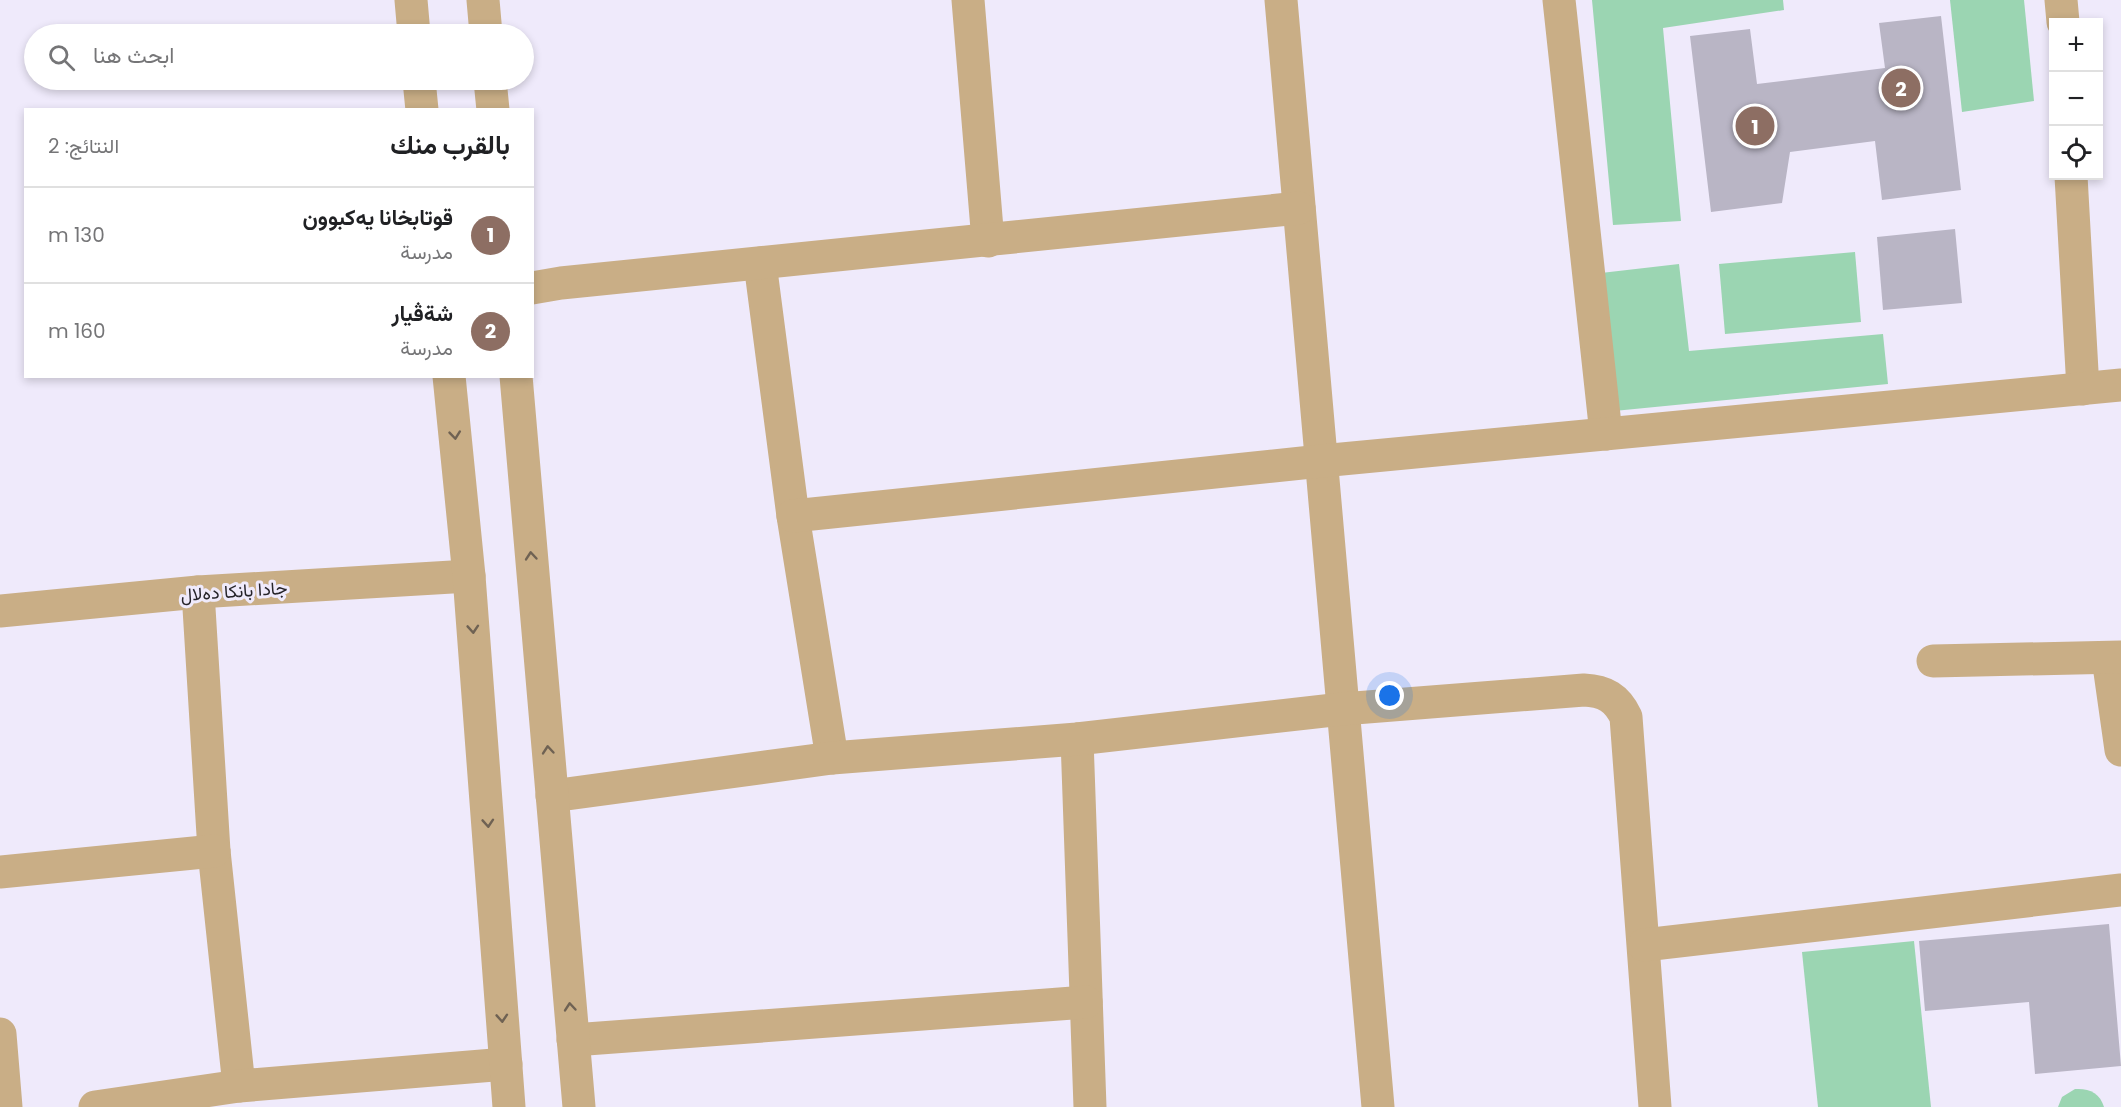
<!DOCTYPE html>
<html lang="ar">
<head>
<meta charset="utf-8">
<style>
  :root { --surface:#fff; --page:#f6f6f6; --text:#202124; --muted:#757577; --line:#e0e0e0; --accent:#1a73e8 }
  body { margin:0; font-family:Poppins,Vazirmatn,sans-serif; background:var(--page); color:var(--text); direction:rtl }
  .controls { position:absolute; right:18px; top:18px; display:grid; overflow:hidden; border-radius:0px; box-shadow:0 3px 9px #0003 }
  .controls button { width:54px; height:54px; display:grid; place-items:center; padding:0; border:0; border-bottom:2px solid var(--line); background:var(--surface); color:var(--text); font:30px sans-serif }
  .you { position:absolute; left:1390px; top:696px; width:21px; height:21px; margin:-15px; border:4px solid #fff; border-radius:50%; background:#1a73e8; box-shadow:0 0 0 9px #1a73e833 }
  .badge { display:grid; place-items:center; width:39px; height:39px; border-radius:50%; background:var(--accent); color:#fff; font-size:20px; font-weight:700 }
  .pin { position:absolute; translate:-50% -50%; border:3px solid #fff; box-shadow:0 2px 6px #0006 }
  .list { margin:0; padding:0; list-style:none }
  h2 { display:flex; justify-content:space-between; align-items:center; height:78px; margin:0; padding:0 24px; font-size:26px }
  h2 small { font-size:20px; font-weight:400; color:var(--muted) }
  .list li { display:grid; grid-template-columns:39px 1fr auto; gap:18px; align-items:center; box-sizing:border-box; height:96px; padding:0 24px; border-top:2px solid var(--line) }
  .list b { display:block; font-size:22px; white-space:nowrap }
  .list p { margin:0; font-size:20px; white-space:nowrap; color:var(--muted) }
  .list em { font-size:20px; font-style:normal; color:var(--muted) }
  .icon { flex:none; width:33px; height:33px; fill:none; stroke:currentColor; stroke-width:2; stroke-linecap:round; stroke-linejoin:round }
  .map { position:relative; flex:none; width:2121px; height:1107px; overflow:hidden; direction:ltr }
  .search { position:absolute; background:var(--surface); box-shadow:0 3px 9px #0003; left:24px; top:24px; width:510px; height:66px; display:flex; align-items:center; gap:15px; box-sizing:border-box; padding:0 21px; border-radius:33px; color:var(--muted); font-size:22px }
  .panel { position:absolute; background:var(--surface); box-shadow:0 3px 9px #0003; left:24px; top:108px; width:510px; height:270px; border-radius:0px; direction:rtl }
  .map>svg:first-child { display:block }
  .green { fill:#9bd5b2 }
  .building { fill:#b9b5c5 }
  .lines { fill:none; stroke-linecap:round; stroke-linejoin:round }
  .minor { stroke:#c9ae86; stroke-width:33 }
  .tertiary { stroke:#c9ae86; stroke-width:33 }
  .oneway { stroke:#6f6253 }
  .labels { text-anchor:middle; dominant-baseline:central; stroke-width:6; stroke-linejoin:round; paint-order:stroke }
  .street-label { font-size:18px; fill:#26242a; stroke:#efeafb }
</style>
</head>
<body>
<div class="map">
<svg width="2121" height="1107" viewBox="0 0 2121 1107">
  <rect width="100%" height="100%" fill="#efeafb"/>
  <!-- green -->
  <g class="green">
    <polygon points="1592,0 1783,0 1784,10 1663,28 1681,221 1613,225"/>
    <polygon points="1950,0 2024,0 2034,101 1962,112"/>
    <polygon points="1855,252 1861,322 1725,334 1719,264"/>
    <polygon points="1679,264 1689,351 1883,334 1888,384 1614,411 1601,273"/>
    <polygon points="1914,941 1931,1107 1818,1107 1802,952"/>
    <path d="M2075,1089c14,-1 25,4 29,18h-46l4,-10z"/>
  </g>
  <!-- building -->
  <g class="building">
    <polygon points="1941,16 1961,190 1882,200 1875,141 1790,152 1782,203 1711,212 1690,36 1750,29 1757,84 1885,68 1879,23"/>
    <polygon points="1955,229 1962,303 1883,310 1877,237"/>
    <polygon points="2109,924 2121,1066 2035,1074 2029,1002 1925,1011 1919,941"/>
  </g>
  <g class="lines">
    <!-- minor -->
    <g class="minor">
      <polyline points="968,0 988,241"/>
      <polyline points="1281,0 1378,1107"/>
      <polyline points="1559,0 1606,434"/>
      <polyline points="2061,0 2063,22"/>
      <polyline points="2071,176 2083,389"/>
      <polyline points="760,263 793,516 832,758"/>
      <polyline points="532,288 561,283 1299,208"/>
      <polyline points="793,516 1321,461 2121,385"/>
      <polyline points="198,592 214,851 239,1086"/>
      <polyline points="0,611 198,592 469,576"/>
      <polyline points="2108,658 2121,750"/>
      <polyline points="1933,661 2121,657"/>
      <polyline points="1077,739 1090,1107"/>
      <path d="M552,796l280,-38 245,-19 265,-30 242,-19c21,1 33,8 42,27l29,390"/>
      <polyline points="0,872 214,851"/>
      <polyline points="1644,945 2121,890"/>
      <polyline points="0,1034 6,1107"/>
      <polyline points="573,1040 1086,1002"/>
      <polyline points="95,1107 239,1086 506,1064"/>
    </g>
    <!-- tertiary -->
    <g class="tertiary">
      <polyline points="411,0 414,34"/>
      <polyline points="483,0 486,34"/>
      <polyline points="419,80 422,110"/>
      <polyline points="490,80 493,110"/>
      <polyline points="449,376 469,576 509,1107"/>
      <polyline points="516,376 579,1107"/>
    </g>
  </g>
  <!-- one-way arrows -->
  <defs><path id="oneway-chevron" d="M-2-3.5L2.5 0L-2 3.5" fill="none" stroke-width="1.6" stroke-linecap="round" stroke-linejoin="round" transform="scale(1.5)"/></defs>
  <g class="oneway">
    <use href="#oneway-chevron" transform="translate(455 435) rotate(84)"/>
    <use href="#oneway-chevron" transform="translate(531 556) rotate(-95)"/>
    <use href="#oneway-chevron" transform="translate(473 629) rotate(86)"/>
    <use href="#oneway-chevron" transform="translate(548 750) rotate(-95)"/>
    <use href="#oneway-chevron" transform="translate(488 823) rotate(86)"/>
    <use href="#oneway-chevron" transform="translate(570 1007) rotate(-95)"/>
    <use href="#oneway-chevron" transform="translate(502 1018) rotate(86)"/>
  </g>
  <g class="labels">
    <!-- street labels -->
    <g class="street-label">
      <text transform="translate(234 591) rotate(-4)">جادا بانكا ده‌لال</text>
    </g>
  </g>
</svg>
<div class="controls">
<button>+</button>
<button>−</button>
<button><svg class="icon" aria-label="locate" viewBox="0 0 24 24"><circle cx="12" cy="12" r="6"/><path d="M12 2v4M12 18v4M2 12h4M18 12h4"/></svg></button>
</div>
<div class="you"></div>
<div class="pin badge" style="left:1755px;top:126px;background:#8d6e63">1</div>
<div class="pin badge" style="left:1901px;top:88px;background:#8d6e63">2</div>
<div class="search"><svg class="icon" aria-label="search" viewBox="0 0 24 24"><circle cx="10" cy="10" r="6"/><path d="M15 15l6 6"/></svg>ابحث هنا</div>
<section class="panel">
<h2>بالقرب منك<small>النتائج: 2</small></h2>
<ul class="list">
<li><span class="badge" style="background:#8d6e63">1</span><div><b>قوتابخانا یەکبوون</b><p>مدرسة</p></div><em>130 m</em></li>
<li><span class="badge" style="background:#8d6e63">2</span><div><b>شةڤيار</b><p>مدرسة</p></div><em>160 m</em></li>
</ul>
</section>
</div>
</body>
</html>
